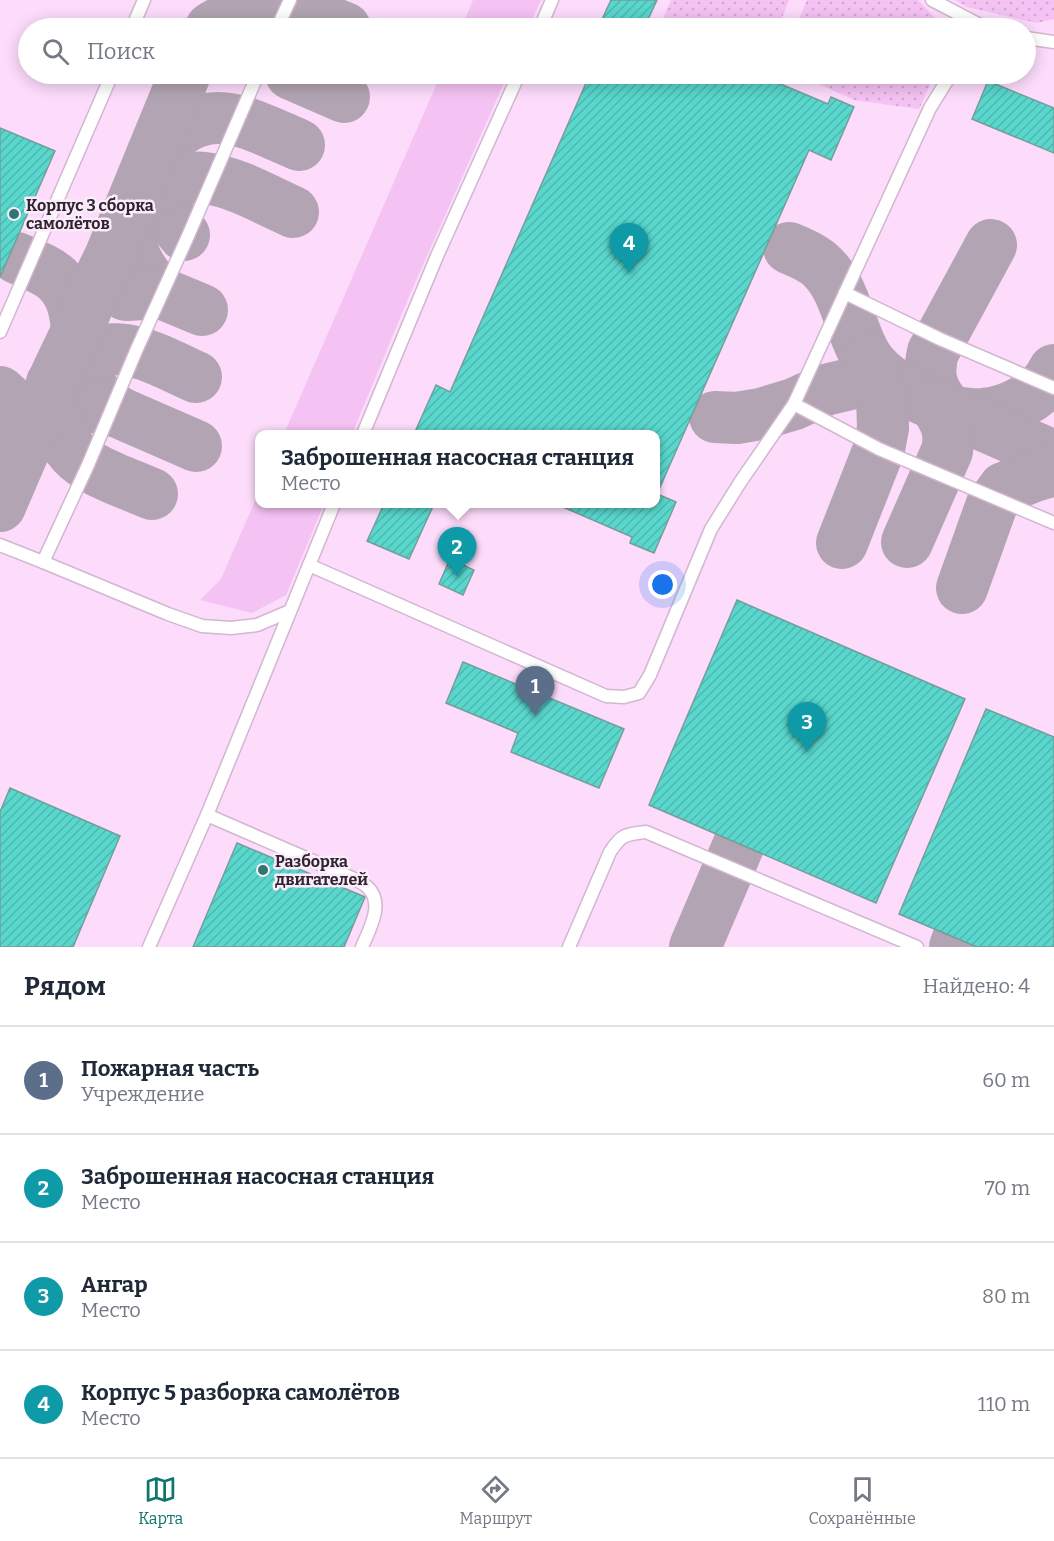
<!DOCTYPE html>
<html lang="ru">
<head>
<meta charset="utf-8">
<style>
  :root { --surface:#fff; --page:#f6f6f7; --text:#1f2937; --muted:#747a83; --line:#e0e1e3; --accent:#0f766e }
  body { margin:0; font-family:Bitter,serif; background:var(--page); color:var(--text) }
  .you { position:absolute; left:663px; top:585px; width:21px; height:21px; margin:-15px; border:4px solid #fff; border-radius:50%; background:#1a73e8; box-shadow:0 0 0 9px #1a73e833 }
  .badge { display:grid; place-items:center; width:39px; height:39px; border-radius:50%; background:var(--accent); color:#fff; font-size:20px; font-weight:700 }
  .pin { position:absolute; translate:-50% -50px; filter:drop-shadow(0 2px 3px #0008) }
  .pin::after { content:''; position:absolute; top:32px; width:21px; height:18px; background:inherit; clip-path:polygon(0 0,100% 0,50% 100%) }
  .popup { position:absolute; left:255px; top:430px; width:405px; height:78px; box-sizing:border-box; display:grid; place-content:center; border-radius:12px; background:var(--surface); filter:drop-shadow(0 2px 4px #0005); font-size:20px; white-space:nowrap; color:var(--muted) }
  .popup b { font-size:22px; color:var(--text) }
  .popup::after { content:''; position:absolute; left:50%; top:100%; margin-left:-12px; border:12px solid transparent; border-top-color:var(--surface) }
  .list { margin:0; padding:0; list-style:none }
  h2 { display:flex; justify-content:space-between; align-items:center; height:78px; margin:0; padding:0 24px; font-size:26px }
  h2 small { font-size:20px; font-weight:400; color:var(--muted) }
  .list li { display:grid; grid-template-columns:39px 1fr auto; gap:18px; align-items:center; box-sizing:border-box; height:108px; padding:0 24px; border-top:2px solid var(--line) }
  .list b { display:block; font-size:22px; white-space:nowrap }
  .list p { margin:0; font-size:20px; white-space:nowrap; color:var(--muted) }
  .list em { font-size:20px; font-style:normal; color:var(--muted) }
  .icon { flex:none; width:33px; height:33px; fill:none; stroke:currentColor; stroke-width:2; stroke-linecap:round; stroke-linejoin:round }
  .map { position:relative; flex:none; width:1054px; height:947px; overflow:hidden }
  .search { position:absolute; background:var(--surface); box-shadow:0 3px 15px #0003; left:18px; right:18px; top:18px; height:66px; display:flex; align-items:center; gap:15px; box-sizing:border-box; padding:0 21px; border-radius:33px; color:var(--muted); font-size:22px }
  .sheet { height:510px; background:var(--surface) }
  nav { display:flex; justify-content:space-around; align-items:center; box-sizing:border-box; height:84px; border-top:2px solid var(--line); background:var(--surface); font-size:16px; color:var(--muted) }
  nav a { display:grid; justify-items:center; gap:3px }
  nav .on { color:var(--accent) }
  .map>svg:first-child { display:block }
  .built { fill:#fcdbfb; fill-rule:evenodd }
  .grass { fill:url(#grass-dots) }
  .green { fill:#f4c2f3 }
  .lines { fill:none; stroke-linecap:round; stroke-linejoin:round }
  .taxiway { stroke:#b2a4b2; stroke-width:52 }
  .building { fill:url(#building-hatch); stroke:#759e9a; stroke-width:1.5 }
  .lane-casing { stroke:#d1b7d0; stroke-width:15 }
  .lane { stroke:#fff; stroke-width:12 }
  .poi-dot { fill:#2e7771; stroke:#fcebfb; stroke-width:2 }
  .labels { text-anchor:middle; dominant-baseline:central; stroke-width:5; stroke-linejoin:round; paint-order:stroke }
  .poi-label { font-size:16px; font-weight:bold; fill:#2f252f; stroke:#fcebfb; text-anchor:start }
</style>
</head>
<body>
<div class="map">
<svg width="1054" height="947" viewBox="0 0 1054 947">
  <defs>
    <pattern id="grass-dots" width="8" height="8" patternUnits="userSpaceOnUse" patternTransform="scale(1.5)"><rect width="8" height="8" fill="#f4c2f3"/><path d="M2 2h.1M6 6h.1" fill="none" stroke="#d2a7d1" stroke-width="1.8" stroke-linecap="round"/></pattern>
    <pattern id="building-hatch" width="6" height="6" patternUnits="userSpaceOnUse" patternTransform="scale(1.5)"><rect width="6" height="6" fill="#59d7cd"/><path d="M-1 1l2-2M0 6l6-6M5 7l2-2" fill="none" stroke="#4eb8b0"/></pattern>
  </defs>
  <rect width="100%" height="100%" fill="#fcebfb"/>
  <!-- built -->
  <path class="built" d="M0,0h1054v947h-1054zM28,28h998v46h-998zM259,434h396v70h-396z"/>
  <!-- grass -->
  <g class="grass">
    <polygon points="671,0 789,0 778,28 679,28 662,21"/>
    <polygon points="807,0 918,0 945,28 795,28"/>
    <polygon points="955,0 1054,0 1054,19 1037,23 967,7"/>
    <polygon points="806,74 935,74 919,109 854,100 810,80"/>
  </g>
  <!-- green -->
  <g class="green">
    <polygon points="473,0 541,0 528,28 461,28"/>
    <polygon points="441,74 508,74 410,294 352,434 284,434"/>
    <polygon points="259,492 259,504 324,504 286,595 252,613 200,600 221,579"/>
  </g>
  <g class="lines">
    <!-- taxiway -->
    <g class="taxiway">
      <path d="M211,28c43,-28 87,-19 134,0"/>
      <polyline points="291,74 344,97"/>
      <path d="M184,235l-14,-18 -14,-29 -3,-35c54,-55 84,-35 146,-8"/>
      <path d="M789,248c10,4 21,9 29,15 29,24 30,65 49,95 7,11 17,19 27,26"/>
      <path d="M17,258c13,6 29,11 40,21 26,24 17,61 26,91 5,18 20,32 35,42"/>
      <path d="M161,293c-27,-28 -31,-42 -33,-80 5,-6 10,-12 16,-17 51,-40 100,-6 149,16"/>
      <polyline points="126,295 161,293 202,310"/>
      <path d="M0,392c19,16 25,32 25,56"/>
      <polyline points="82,408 100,407 118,412 196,446"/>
      <path d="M947,409c-16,-20 -20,-31 -14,-57l58,-107"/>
      <path d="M954,412c9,1 19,3 29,2 26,-2 60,-19 71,-44"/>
      <polyline points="715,417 737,418 761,414 794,404 825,390 863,381 874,382 900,389 1054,456"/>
      <path d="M152,494c-64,-27 -99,-32 -100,-111 6,-5 11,-11 17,-16 43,-36 85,-9 127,10"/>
      <polyline points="0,506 57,373 78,329 93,292 110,257 185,74"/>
      <path d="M907,542l40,-91c4,-21 -1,-30 -13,-48"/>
      <polyline points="842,543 879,449 883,428 882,398 867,359"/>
      <polyline points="962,588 992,504 1004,488 1034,476 1054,470"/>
      <polyline points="695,947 739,844"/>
      <polyline points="955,947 958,939"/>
    </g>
  </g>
  <!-- building -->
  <g class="building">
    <polygon points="611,0 657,0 645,26 652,28 598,28"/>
    <polygon points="590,74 757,74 828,104 831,97 854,107 831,160 809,150 657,494 676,502 654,553 630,543 632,537 556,504 655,504 655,434 414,434 436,385 450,392"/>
    <polygon points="988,81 1054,108 1054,153 972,119"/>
    <polygon points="0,128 55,151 0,277"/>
    <polygon points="384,504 434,504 409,559 367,541"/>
    <polygon points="450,559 474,570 463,595 439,584"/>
    <polygon points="737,600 965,699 876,903 649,805"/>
    <polygon points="463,662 624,729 599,788 511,752 518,733 446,703"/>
    <polygon points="986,709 1054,737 1054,947 977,947 899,914"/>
    <polygon points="10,788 120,836 73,947 0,947 0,812"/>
    <polygon points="237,843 365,897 344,947 193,947"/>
  </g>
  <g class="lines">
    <defs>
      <g id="lane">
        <polyline points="932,0 980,25 991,28"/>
        <polyline points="132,28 144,0"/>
        <polyline points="277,28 290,0"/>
        <polyline points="540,28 552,0"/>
        <polyline points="1026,38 1054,42"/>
        <polyline points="845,293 940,339 1054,388"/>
        <polyline points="0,332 112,74"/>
        <polyline points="794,404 879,449 1054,523"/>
        <polyline points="363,434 437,256 519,74"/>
        <polyline points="0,545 43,562 88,465 136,351 188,236 258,74"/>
        <polyline points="43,562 168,614 202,626 231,628 257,625 290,611"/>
        <polyline points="309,565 606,696 624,697 639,693 650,675 711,529 741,481 794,404 930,108 951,74"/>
        <path d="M207,815l145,63c4,2 9,4 13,7 21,16 5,43 -3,62"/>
        <polyline points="149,947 207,815 334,504"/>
        <path d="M569,947l41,-95c11,-17 15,-18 36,-20l271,115"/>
      </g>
    </defs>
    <!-- lane casing -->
    <use href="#lane" class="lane-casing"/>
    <!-- lane -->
    <use href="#lane" class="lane"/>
  </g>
  <!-- markers -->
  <g class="poi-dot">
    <circle cx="14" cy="214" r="6"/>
    <circle cx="263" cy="870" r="6"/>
  </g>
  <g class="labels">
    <!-- poi labels -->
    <g class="poi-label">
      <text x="26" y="205">Корпус 3 сборка<tspan x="26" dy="18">самолётов</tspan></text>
      <text x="275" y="861">Разборка<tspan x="275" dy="18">двигателей</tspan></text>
    </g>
  </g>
</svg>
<div class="you"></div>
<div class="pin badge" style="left:535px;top:716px;background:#5c6f8a">1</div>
<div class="pin badge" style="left:457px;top:577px;background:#0f9aa8">2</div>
<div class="popup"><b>Заброшенная насосная станция</b>Место</div>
<div class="pin badge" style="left:807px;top:752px;background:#0f9aa8">3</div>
<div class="pin badge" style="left:629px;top:273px;background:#0f9aa8">4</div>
<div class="search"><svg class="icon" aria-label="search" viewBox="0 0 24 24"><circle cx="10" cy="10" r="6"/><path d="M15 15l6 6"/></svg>Поиск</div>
</div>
<section class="sheet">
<h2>Рядом<small>Найдено: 4</small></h2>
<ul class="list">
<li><span class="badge" style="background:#5c6f8a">1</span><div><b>Пожарная часть</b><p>Учреждение</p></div><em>60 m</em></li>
<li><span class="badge" style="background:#0f9aa8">2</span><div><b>Заброшенная насосная станция</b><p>Место</p></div><em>70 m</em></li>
<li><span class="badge" style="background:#0f9aa8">3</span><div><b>Ангар</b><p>Место</p></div><em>80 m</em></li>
<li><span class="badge" style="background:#0f9aa8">4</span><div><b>Корпус 5 разборка самолётов</b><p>Место</p></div><em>110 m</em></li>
</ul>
</section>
<nav>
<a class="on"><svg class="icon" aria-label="map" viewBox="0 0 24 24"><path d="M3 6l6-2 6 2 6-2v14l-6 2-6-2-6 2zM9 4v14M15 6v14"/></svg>Карта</a>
<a><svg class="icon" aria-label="directions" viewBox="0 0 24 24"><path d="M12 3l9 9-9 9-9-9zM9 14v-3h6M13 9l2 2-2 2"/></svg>Маршрут</a>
<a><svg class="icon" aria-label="saved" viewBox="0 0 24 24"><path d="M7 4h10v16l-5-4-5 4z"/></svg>Сохранённые</a>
</nav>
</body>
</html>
